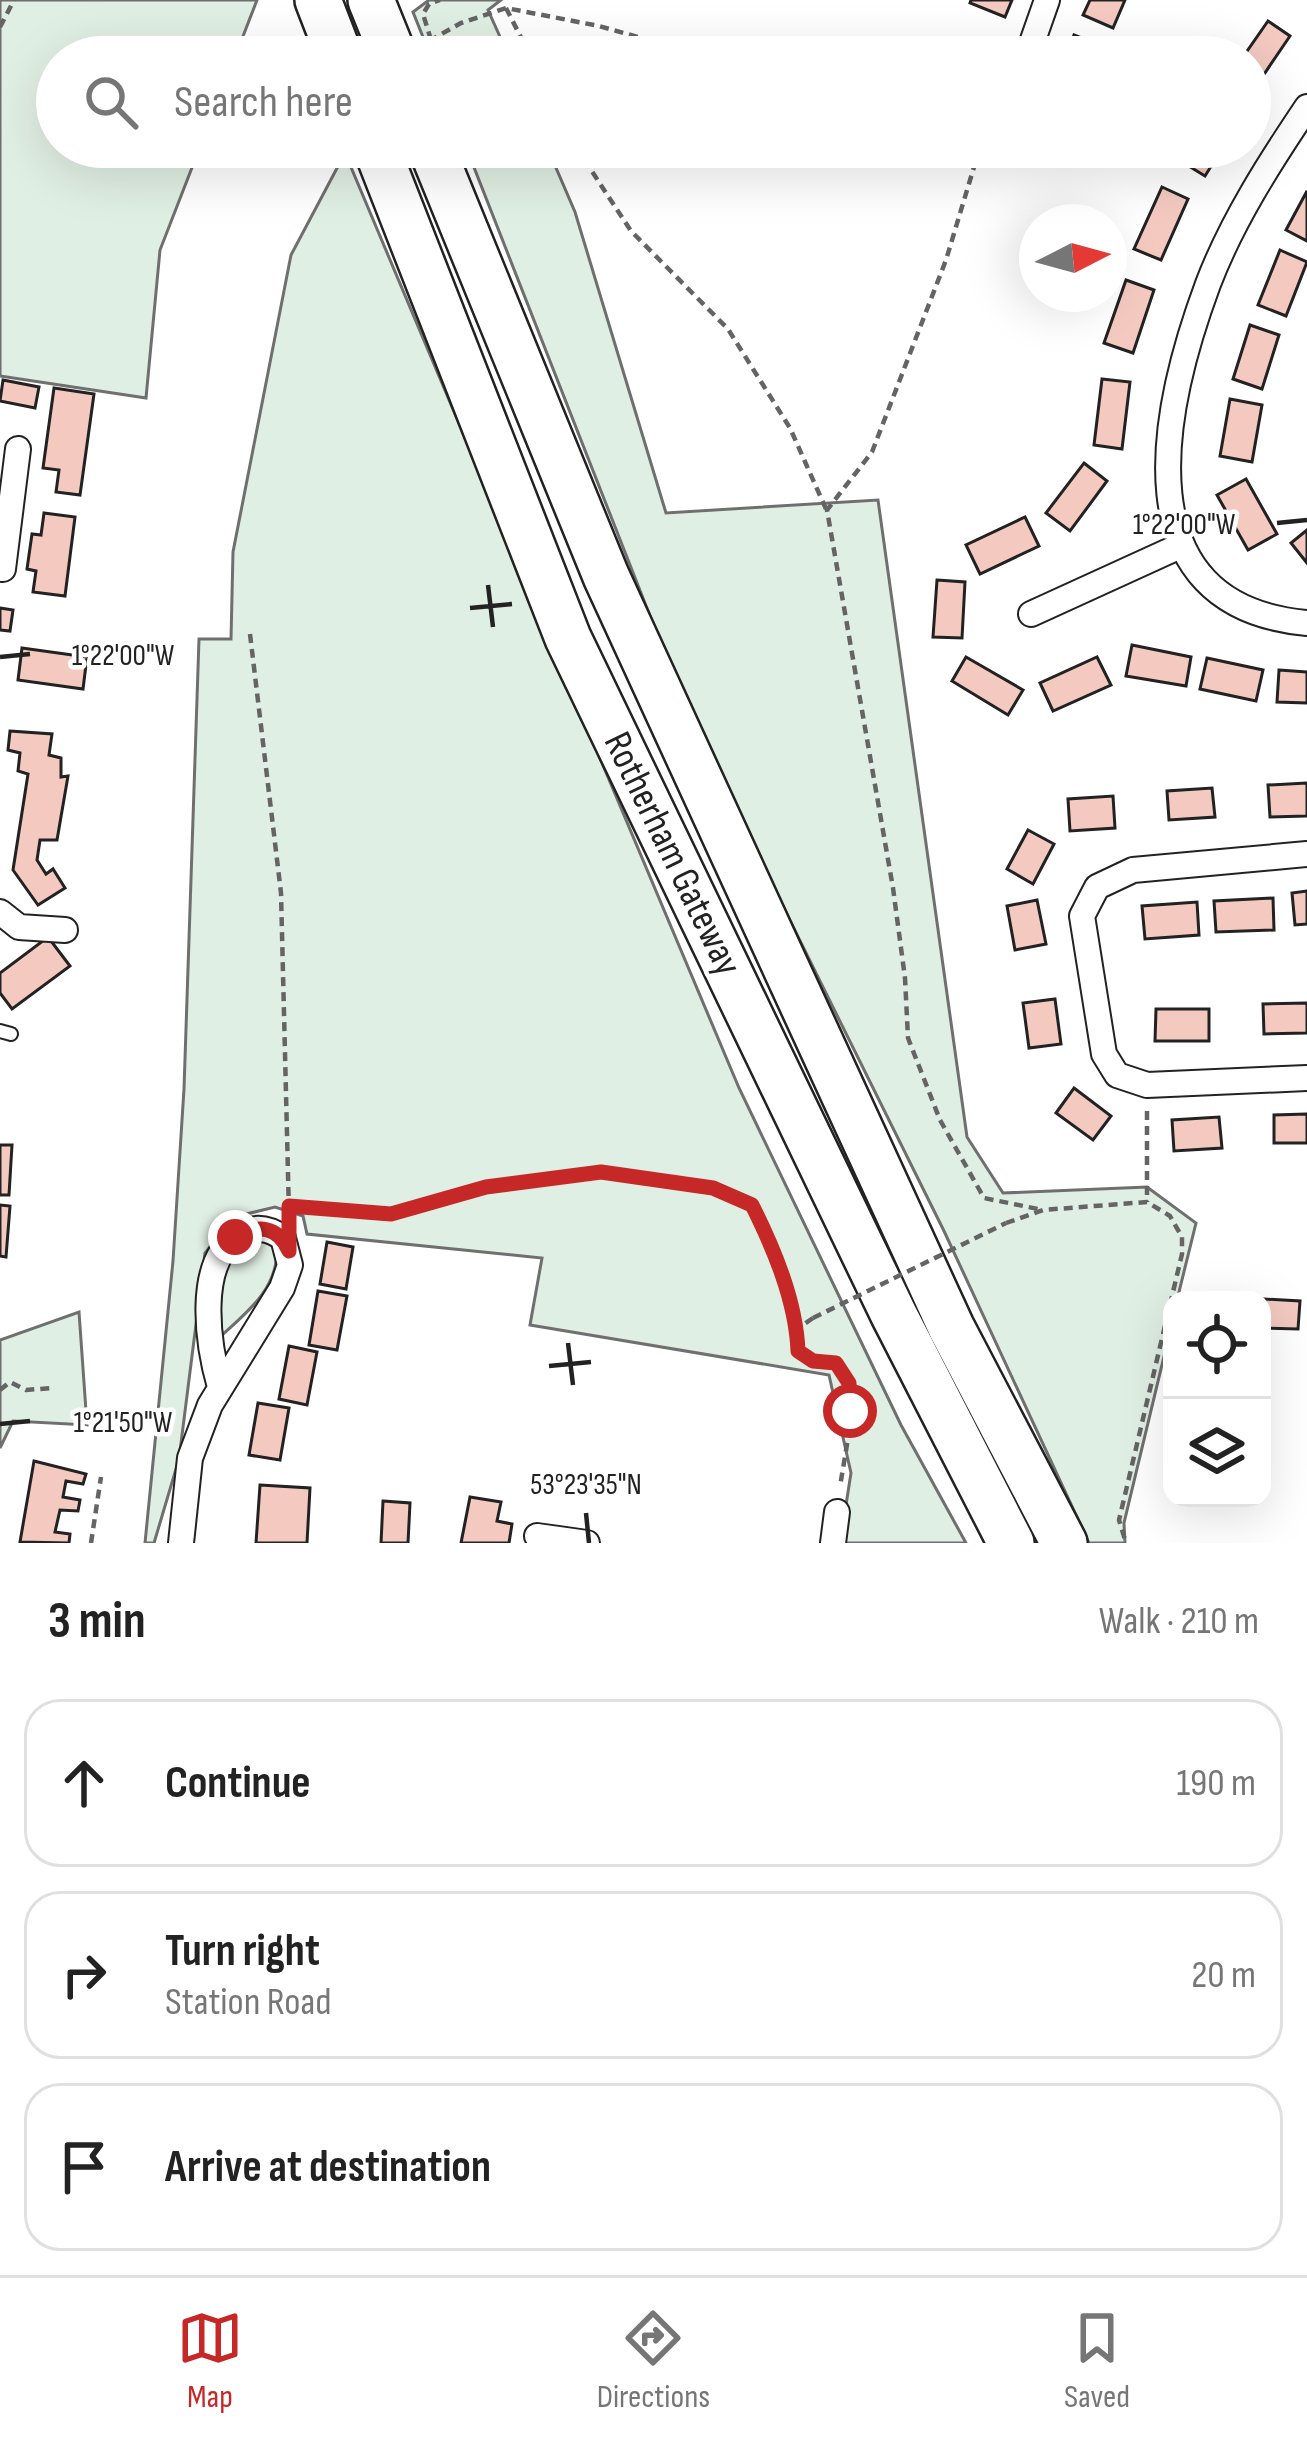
<!DOCTYPE html>
<html lang="en">
<head>
<meta charset="utf-8">
<style>
  :root { --surface:#fff; --page:#f6f6f6; --text:#222; --muted:#767676; --line:#e0e0e0; --accent:#c62828 }
  body { margin:0; font-family:"Sofia Sans Condensed",sans-serif; background:var(--page); color:var(--text) }
  .controls { position:absolute; right:36px; bottom:36px; display:grid; overflow:hidden; border-radius:24px; box-shadow:0 12px 48px #0002 }
  .controls button { width:108px; height:108px; display:grid; place-items:center; padding:0; border:0; border-bottom:3px solid var(--line); background:var(--surface); color:var(--text); font:60px sans-serif }
  .compass { position:absolute; left:1019px; top:204px; width:108px; height:108px; border-radius:50%; background:var(--surface); box-shadow:0 12px 48px #0002; rotate:84deg }
  .stop { position:absolute; width:36px; height:36px; margin:-27px; border:9px solid #c62828; border-radius:50%; background:#fff }
  .stop.end { background:#c62828; border-color:#fff; box-shadow:0 3px 12px #0008 }
  .list { margin:0; padding:0; list-style:none }
  h2 { display:flex; justify-content:space-between; align-items:center; height:156px; margin:0; padding:0 48px; font-size:51px }
  h2 small { font-size:39px; font-weight:400; color:var(--muted) }
  .list li { display:grid; grid-template-columns:78px 1fr auto; gap:36px; align-items:center; box-sizing:border-box; height:168px; margin:0 24px 24px; padding:0 24px; border:3px solid var(--line); border-radius:36px }
  .list b { display:block; font-size:45px; white-space:nowrap }
  .list p { margin:0; font-size:39px; white-space:nowrap; color:var(--muted) }
  .list em { font-size:39px; font-style:normal; color:var(--muted) }
  .icon { flex:none; width:66px; height:66px; fill:none; stroke:currentColor; stroke-width:2; stroke-linecap:round; stroke-linejoin:round }
  .map { position:relative; flex:none; width:1307px; height:1543px; overflow:hidden }
  .search { position:absolute; background:var(--surface); box-shadow:0 12px 48px #0002; left:36px; right:36px; top:36px; height:132px; display:flex; align-items:center; gap:30px; box-sizing:border-box; padding:0 42px; border-radius:66px; color:var(--muted); font-size:45px }
  .sheet { height:732px; background:var(--surface) }
  nav { display:flex; justify-content:space-around; align-items:center; box-sizing:border-box; height:168px; border-top:3px solid var(--line); background:var(--surface); font-size:33px; color:var(--muted) }
  nav a { display:grid; justify-items:center; gap:6px }
  nav .on { color:var(--accent) }
  .map>svg:first-child { display:block }
  .green { fill:#e0efe3; stroke:#6f6f6f; stroke-width:3 }
  .building { fill:#f3c9c0; stroke:#222; stroke-width:3 }
  .lines { fill:none; stroke-linecap:round; stroke-linejoin:round }
  .lane-casing { stroke:#222; stroke-width:16 }
  .street-casing { stroke:#222; stroke-width:28 }
  .highway-casing { stroke:#222; stroke-width:50 }
  .path { stroke:#646464; stroke-width:4.5; stroke-dasharray:9 6; stroke-linecap:butt }
  .lane { stroke:#fff; stroke-width:12 }
  .street { stroke:#fff; stroke-width:24 }
  .highway { stroke:#fff; stroke-width:45 }
  .path-bridge { stroke:#646464; stroke-width:4.5; stroke-dasharray:9 6; stroke-linecap:butt }
  .route { stroke:#c62828; stroke-width:15 }
  .ticks { fill:none; stroke:#222; stroke-width:4.5 }
  .labels { text-anchor:middle; dominant-baseline:central; stroke-width:9; stroke-linejoin:round; paint-order:stroke }
  .street-label { font-size:39px; fill:#222; stroke:#fff }
  .ticks-label { font-size:30px; text-anchor:middle; fill:#222; stroke:#fff; stroke-width:9; stroke-linejoin:round; paint-order:stroke }
</style>
</head>
<body>
<div class="map">
<svg width="1307" height="1543" viewBox="0 0 1307 1543">
  <rect width="100%" height="100%" fill="#fff"/>
  <!-- green -->
  <g class="green">
    <polygon points="0,0 257,0 235,57 57,57 57,147 200,147 160,250 146,398 0,376"/>
    <polygon points="429,0 501,0 488,10 509,57 431,57 413,12"/>
    <polygon points="466,147 547,147 575,212 666,513 878,500 967,1137 1003,1193 1147,1187 1196,1223 1177,1300 1172,1300 1172,1323 1124,1523 1125,1543 1089,1543 944,1231 692,723"/>
    <polygon points="345,153 739,1088 901,1425 966,1543 840,1543 851,1473 829,1375 530,1325 542,1258 307,1234 303,1216 275,1207 234,1217 205,1253 179,1459 154,1543 145,1543 173,1261 184,1089 199,639 231,639 233,552 291,255"/>
    <path d="M252,1238l16,4 9,8c0,40 -30,62 -57,87 -4,-40 -5,-75 32,-99z"/>
    <polygon points="79,1312 87,1425 13,1421 0,1448 0,1340"/>
  </g>
  <!-- building -->
  <g class="building">
    <polygon points="971,0 1012,0 1005,17 970,3"/>
    <polygon points="1090,0 1125,0 1113,28 1083,15"/>
    <polygon points="1268,21 1290,36 1254,89 1250,87 1250,57 1243,57"/>
    <polygon points="1074,35 1105,47 1101,57 1066,57"/>
    <polygon points="1187,147 1223,147 1205,176 1179,160"/>
    <polygon points="1162,187 1188,199 1161,260 1134,249"/>
    <polygon points="1307,191 1307,241 1286,230"/>
    <polygon points="1280,250 1307,262 1286,316 1258,305"/>
    <polygon points="1126,280 1154,290 1133,353 1104,343"/>
    <polygon points="1250,325 1279,335 1262,389 1233,379"/>
    <polygon points="1102,379 1130,382 1122,449 1094,445"/>
    <polygon points="3,380 39,387 35,408 0,401"/>
    <polygon points="54,388 94,394 80,495 56,492 59,470 43,468"/>
    <polygon points="1230,399 1262,405 1252,462 1220,456"/>
    <polygon points="1084,463 1107,481 1070,531 1046,513"/>
    <polygon points="1246,479 1277,534 1248,550 1217,495"/>
    <polygon points="44,513 75,517 65,596 33,592 36,571 27,569 32,534 41,535"/>
    <polygon points="1025,517 1039,546 980,574 966,545"/>
    <polygon points="1307,530 1307,563 1291,543"/>
    <polygon points="937,580 965,582 962,638 933,637"/>
    <polygon points="0,608 13,610 10,631 0,630"/>
    <polygon points="1132,645 1191,657 1186,686 1126,676"/>
    <polygon points="22,648 87,657 83,689 18,680"/>
    <polygon points="966,657 1023,690 1008,715 952,681"/>
    <polygon points="1097,657 1111,685 1053,711 1040,683"/>
    <polygon points="1207,658 1263,670 1256,701 1200,689"/>
    <polygon points="1279,670 1307,672 1307,703 1277,702"/>
    <polygon points="10,731 52,734 49,755 61,758 61,777 68,776 57,840 40,840 37,860 46,874 53,869 65,888 38,905 13,870 28,774 18,771 20,753 8,750"/>
    <polygon points="1307,783 1307,816 1270,817 1268,785"/>
    <polygon points="1212,788 1215,817 1169,820 1167,791"/>
    <polygon points="1113,796 1115,828 1070,831 1068,799"/>
    <polygon points="1028,830 1054,844 1033,884 1007,869"/>
    <polygon points="1307,891 1307,924 1295,925 1292,893"/>
    <polygon points="1273,898 1274,930 1216,932 1214,901"/>
    <polygon points="1037,900 1046,944 1015,950 1007,906"/>
    <polygon points="1197,902 1199,935 1145,939 1142,906"/>
    <polygon points="48,937 70,966 12,1009 0,993 0,973"/>
    <polygon points="1055,999 1061,1044 1029,1048 1023,1003"/>
    <polygon points="1307,1003 1307,1033 1264,1034 1263,1004"/>
    <polygon points="1156,1009 1209,1009 1209,1041 1155,1041"/>
    <polygon points="1074,1088 1111,1116 1093,1140 1056,1113"/>
    <polygon points="1307,1114 1307,1143 1274,1143 1274,1115"/>
    <polygon points="1219,1117 1222,1148 1174,1151 1172,1120"/>
    <polygon points="0,1145 12,1145 9,1195 0,1195"/>
    <polygon points="0,1205 10,1206 6,1257 0,1256"/>
    <polygon points="327,1242 353,1247 346,1289 320,1284"/>
    <polygon points="318,1291 347,1296 337,1350 309,1345"/>
    <polygon points="1247,1298 1300,1301 1298,1329 1262,1328 1262,1300"/>
    <polygon points="289,1346 317,1352 307,1405 279,1399"/>
    <polygon points="258,1403 289,1408 280,1460 249,1455"/>
    <polygon points="34,1461 86,1474 83,1484 66,1481 63,1497 80,1500 78,1511 60,1510 55,1532 70,1534 69,1543 20,1542"/>
    <polygon points="260,1485 310,1488 307,1543 256,1543"/>
    <polygon points="470,1497 501,1502 497,1521 512,1524 509,1543 461,1543"/>
    <polygon points="383,1501 410,1503 408,1543 381,1543"/>
  </g>
  <g class="lines">
    <defs>
      <polyline id="lane" points="0,1031 11,1034"/>
      <g id="street">
        <polyline points="1027,57 1047,0"/>
        <path d="M1307,107c-37,55 -75,114 -99,177 -46,124 -90,322 99,339"/>
        <polyline points="3,569 18,449"/>
        <polyline points="1031,614 1180,546"/>
        <polyline points="1307,854 1133,870 1097,887 1082,916 1104,1054 1117,1075 1147,1085 1307,1078"/>
        <polyline points="0,912 19,927 65,930"/>
        <polyline points="537,1536 587,1543"/>
        <path d="M181,1543l9,-85 20,-53 72,-117 8,-23 -7,-27c-14,-10 -28,-13 -44,-3 -44,27 -31,110 -19,152"/>
        <polyline points="833,1543 837,1512"/>
      </g>
      <g id="highway">
        <polyline points="318,0 340,57"/>
        <polyline points="371,0 394,57"/>
        <polyline points="376,147 568,638 893,1313 1011,1543"/>
        <polyline points="431,147 606,576 951,1327 1064,1543"/>
      </g>
    </defs>
    <!-- lane casing -->
    <use href="#lane" class="lane-casing"/>
    <!-- street casing -->
    <use href="#street" class="street-casing"/>
    <!-- highway casing -->
    <use href="#highway" class="highway-casing"/>
    <!-- path -->
    <g class="path">
      <polyline points="506,8 531,57"/>
      <polyline points="0,27 14,0"/>
      <polyline points="431,40 423,14 429,4 440,0"/>
      <polyline points="429,41 461,23 506,8 599,26 708,57"/>
      <polyline points="576,147 631,231 728,329 790,428 826,509"/>
      <polyline points="980,147 946,260 872,452 827,510 893,888 905,978 908,1038 940,1120 984,1198 1043,1210"/>
      <polyline points="330,155 337,147"/>
      <polyline points="250,634 281,893 289,1214"/>
      <polyline points="1147,1111 1147,1202"/>
      <polyline points="289,1206 391,1213 486,1187 601,1172 713,1188 752,1205 771,1243 797,1329"/>
      <polyline points="1006,1223 1043,1210 1147,1202 1170,1216 1182,1237 1182,1254 1119,1520 1126,1543"/>
      <path d="M813,1318l-16,11 1,22 15,10 23,2c24,37 10,82 4,124"/>
      <polyline points="0,1390 10,1382 26,1390 52,1388"/>
      <polyline points="91,1543 101,1477"/>
    </g>
    <!-- lane -->
    <use href="#lane" class="lane"/>
    <!-- street -->
    <use href="#street" class="street"/>
    <!-- highway -->
    <use href="#highway" class="highway"/>
    <!-- path-bridge -->
    <polyline class="path-bridge" points="813,1318 1006,1223"/>
  </g>
  <g class="lines">
    <!-- route -->
    <path class="route" d="M235,1237c23,-13 43,-11 54,14v-45l102,8 95,-27 115,-15 112,16 39,17c22,44 44,96 46,146l15,10 23,2 13,20 1,28"/>
  </g>
  <!-- ticks -->
  <path class="ticks" d="M1277,523l30,-3M488,585l5,42M470,608l42,-4M0,657l30,-3M568,1343l5,42M549,1366l42,-4M0,1424l30,-3M586,1513l3,30"/>
  <g class="labels">
    <!-- street labels -->
    <g class="street-label">
      <text transform="translate(672 854) rotate(64)">Rotherham Gateway</text>
    </g>
  </g>
  <g class="ticks-label">
    <text x="1184" y="534">1°22'00"W</text>
    <text x="123" y="665">1°22'00"W</text>
    <text x="123" y="1432">1°21'50"W</text>
    <text x="586" y="1494">53°23'35"N</text>
  </g>
</svg>
<div class="controls">
<button><svg class="icon" aria-label="locate" viewBox="0 0 24 24"><circle cx="12" cy="12" r="6"/><path d="M12 2v4M12 18v4M2 12h4M18 12h4"/></svg></button>
<button><svg class="icon" aria-label="layers" viewBox="0 0 24 24"><path d="M12 4l9 5-9 5-9-5zM3 14l9 5 9-5"/></svg></button>
</div>
<svg class="compass" viewBox="-18 -18 36 36"><path d="M0-13l5 13h-10z" fill="#e53935"/><path d="M0 13l5-13h-10z" fill="#767676"/></svg>
<div class="stop" style="left:850px;top:1411px"></div>
<div class="stop end" style="left:235px;top:1237px"></div>
<div class="search"><svg class="icon" aria-label="search" viewBox="0 0 24 24"><circle cx="10" cy="10" r="6"/><path d="M15 15l6 6"/></svg>Search here</div>
</div>
<section class="sheet">
<h2>3 min<small>Walk · 210 m</small></h2>
<ul class="list">
<li><svg class="icon" aria-label="ahead" viewBox="0 0 24 24"><path d="M12 20V5M6 11l6-6 6 6"/></svg><div><b>Continue</b></div><em>190 m</em></li>
<li><svg class="icon" aria-label="right" viewBox="0 0 24 24"><path d="M7 20v-9h11M14 6l5 5-5 5"/></svg><div><b>Turn right</b><p>Station Road</p></div><em>20 m</em></li>
<li><svg class="icon" aria-label="arrive" viewBox="0 0 24 24"><path d="M6 21V4h12l-3 4 3 4H6"/></svg><div><b>Arrive at destination</b></div></li>
</ul>
</section>
<nav>
<a class="on"><svg class="icon" aria-label="map" viewBox="0 0 24 24"><path d="M3 6l6-2 6 2 6-2v14l-6 2-6-2-6 2zM9 4v14M15 6v14"/></svg>Map</a>
<a><svg class="icon" aria-label="directions" viewBox="0 0 24 24"><path d="M12 3l9 9-9 9-9-9zM9 14v-3h6M13 9l2 2-2 2"/></svg>Directions</a>
<a><svg class="icon" aria-label="saved" viewBox="0 0 24 24"><path d="M7 4h10v16l-5-4-5 4z"/></svg>Saved</a>
</nav>
</body>
</html>
